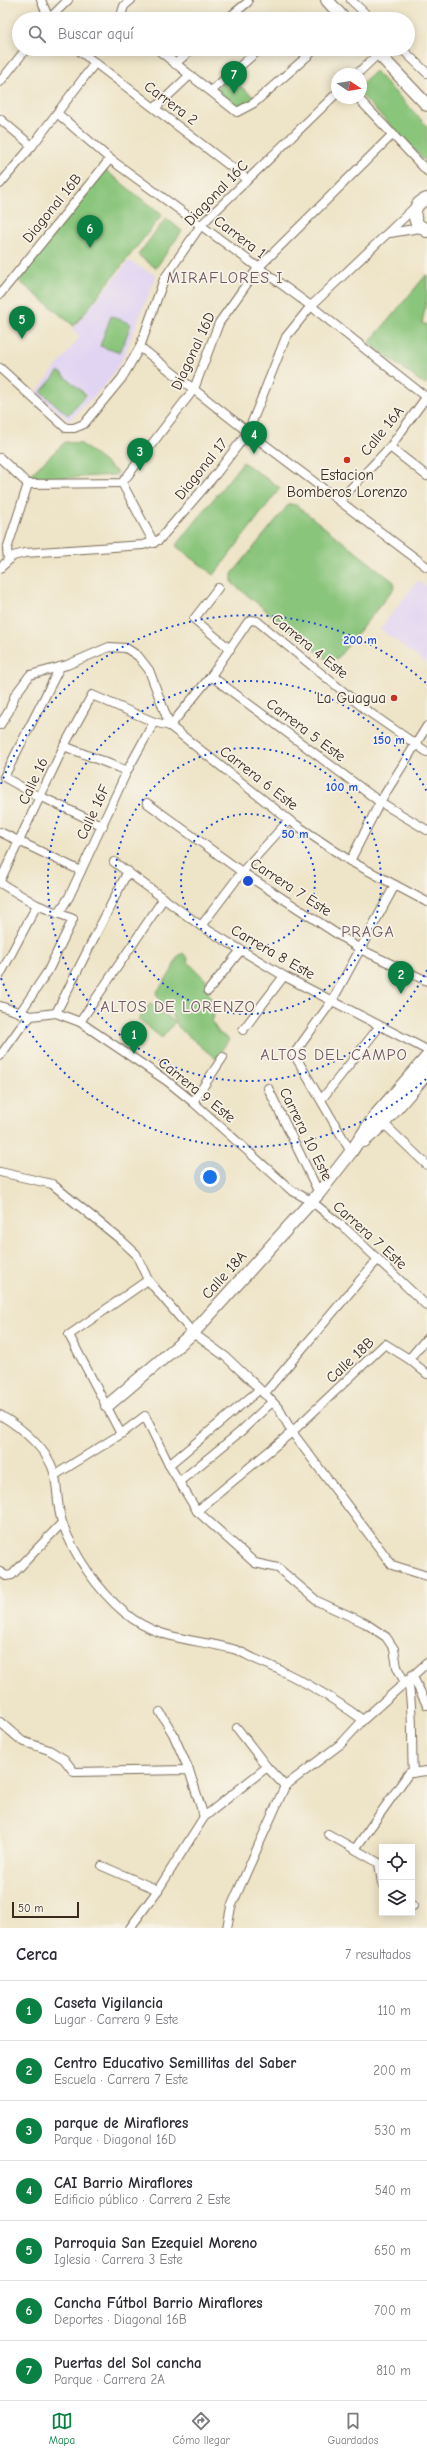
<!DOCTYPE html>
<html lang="es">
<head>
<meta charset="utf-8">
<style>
  :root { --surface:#fff; --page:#f7f7f7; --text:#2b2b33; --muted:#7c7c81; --line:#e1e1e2; --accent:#0b8043 }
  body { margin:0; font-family:"Comic Neue",sans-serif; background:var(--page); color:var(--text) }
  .controls { position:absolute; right:12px; bottom:12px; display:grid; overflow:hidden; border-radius:0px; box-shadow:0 2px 10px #0003 }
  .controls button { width:36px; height:36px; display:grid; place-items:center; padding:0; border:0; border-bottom:1px solid var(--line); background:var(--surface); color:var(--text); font:20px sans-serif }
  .compass { position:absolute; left:331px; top:68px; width:36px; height:36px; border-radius:50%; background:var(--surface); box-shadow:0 2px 10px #0003; rotate:102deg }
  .scale { position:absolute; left:12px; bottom:10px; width:67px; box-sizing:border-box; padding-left:4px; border:2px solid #3b2a1e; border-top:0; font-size:11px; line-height:14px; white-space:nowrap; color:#3b2a1e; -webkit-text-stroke:3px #f7f3e8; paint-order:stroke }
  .you { position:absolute; left:210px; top:1177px; width:14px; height:14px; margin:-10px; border:3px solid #fff; border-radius:50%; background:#1a73e8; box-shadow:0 0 0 6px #1a73e833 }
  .badge { display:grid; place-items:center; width:26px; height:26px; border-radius:50%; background:var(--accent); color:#fff; font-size:13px; font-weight:700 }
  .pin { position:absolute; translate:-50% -33px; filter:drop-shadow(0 1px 2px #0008) }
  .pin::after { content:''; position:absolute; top:21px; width:14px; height:12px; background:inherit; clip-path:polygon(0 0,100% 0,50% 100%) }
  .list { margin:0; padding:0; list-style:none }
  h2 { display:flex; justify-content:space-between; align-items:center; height:52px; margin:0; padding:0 16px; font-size:17px }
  h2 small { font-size:13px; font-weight:400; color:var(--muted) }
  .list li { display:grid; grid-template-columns:26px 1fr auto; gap:12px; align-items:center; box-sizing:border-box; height:60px; padding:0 16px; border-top:1px solid var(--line) }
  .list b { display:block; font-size:15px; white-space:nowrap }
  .list p { margin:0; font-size:13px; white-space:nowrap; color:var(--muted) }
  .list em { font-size:13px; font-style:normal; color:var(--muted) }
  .icon { flex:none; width:22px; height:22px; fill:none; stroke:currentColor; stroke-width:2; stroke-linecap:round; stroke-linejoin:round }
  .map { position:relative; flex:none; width:427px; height:1928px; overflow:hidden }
  .search { position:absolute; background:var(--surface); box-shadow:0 2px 10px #0003; left:12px; right:12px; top:12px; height:44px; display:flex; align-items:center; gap:10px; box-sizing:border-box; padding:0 14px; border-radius:22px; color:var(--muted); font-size:15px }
  .sheet { height:472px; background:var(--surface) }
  nav { display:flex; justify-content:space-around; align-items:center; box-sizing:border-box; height:56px; border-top:1px solid var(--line); background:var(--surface); font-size:11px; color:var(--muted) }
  nav a { display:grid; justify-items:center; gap:2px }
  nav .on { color:var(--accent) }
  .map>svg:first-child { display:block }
  .built { fill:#e1d4f3 }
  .green { fill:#8ac57b; stroke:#62784c }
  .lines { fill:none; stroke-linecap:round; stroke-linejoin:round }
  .street-casing { stroke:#7a6b59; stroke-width:10 }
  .secondary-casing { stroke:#7a6b59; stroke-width:14 }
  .street { stroke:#fff; stroke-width:8 }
  .secondary { stroke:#fff; stroke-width:12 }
  .ring { fill:none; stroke:#1d4ed8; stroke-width:2; stroke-dasharray:2 4 }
  .poi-dot { fill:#c8321e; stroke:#f7f3e8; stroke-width:1.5 }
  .labels { text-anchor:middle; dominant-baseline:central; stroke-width:3.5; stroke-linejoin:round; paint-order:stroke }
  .street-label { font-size:15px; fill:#3b2a1e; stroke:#f7f3e8 }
  .poi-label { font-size:15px; fill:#3b2a1e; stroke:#f7f3e8 }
  .neighbourhood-label { font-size:16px; letter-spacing:1px; fill:#715863; stroke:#f7f3e8 }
  .centre { fill:#1d4ed8; stroke:#f7f3e8; stroke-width:2 }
  .ring-label { font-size:12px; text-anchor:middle; font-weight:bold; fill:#1d4ed8; stroke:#f7f3e8; stroke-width:3.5; stroke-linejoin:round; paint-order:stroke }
</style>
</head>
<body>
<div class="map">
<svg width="427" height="1928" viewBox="0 0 427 1928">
  <rect width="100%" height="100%" fill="#f7f3e8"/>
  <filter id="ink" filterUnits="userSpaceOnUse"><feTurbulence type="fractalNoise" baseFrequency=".025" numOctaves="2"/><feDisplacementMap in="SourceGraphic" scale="8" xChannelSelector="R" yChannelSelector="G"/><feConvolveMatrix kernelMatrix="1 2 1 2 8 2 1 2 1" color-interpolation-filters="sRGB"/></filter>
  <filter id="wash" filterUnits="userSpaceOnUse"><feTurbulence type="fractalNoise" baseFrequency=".012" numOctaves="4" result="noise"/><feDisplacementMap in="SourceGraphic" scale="16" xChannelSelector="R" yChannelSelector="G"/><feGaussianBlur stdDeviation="0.9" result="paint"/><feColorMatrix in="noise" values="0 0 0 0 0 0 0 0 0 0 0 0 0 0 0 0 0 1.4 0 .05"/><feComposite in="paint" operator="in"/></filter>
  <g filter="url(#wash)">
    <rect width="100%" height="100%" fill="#eee4c7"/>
    <!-- built -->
    <g class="built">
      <polygon points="129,261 156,276 122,360 106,384 69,421 36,393 80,337 72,329"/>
      <polygon points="418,580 427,587 427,664 380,629"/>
    </g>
    <!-- green -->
    <g class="green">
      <polygon points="375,71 427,126 427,163 361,95 361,84"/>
      <polygon points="230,78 255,98 237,110 214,90"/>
      <polygon points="105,170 162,215 74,326 18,280"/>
      <polygon points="166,218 182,231 156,268 138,255"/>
      <polygon points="427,274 427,299 422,323 427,325 427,382 425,385 369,343"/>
      <polygon points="111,316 131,324 120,353 100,346"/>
      <polygon points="59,371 86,395 68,415 41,392"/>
      <polygon points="65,442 80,443 118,473 115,475 30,480 28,477"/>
      <polygon points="243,462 280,488 214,575 176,546"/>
      <polygon points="289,504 296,505 394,582 394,588 337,659 329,661 232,583 232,574"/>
      <polygon points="183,953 188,959 187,961 208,982 206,988 216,1008 212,1022 219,1033 229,1039 216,1059 179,1028 174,1018 164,1008 156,993 171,972 177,957"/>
      <polygon points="151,1003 175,1022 162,1038 138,1019"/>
    </g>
  </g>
  <g filter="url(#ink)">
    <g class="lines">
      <defs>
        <g id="street">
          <polyline points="41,0 49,19"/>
          <polyline points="351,0 371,19"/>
          <polyline points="49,19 68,0"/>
          <polyline points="120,19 124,6 131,0"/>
          <polyline points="227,19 248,2"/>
          <polyline points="77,49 247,179"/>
          <polyline points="157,49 237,112 254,103 311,53 311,49"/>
          <polyline points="402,49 427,73"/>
          <polyline points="175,64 192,49"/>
          <polyline points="357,74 378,54"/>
          <polyline points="0,82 26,49"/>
          <polyline points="211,91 260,49"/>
          <polyline points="358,98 427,171"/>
          <polyline points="155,108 190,75"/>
          <polyline points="57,113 110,159 311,306 427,398"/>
          <polyline points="0,119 32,146"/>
          <polyline points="0,184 32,146 95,63"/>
          <polyline points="390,233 420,228"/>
          <polyline points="0,294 110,159"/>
          <polyline points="140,347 248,432 427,567"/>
          <polyline points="0,368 66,428 74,428 84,424 122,378 140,347 164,279 201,225 337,93"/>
          <polyline points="390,447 427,476"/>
          <polyline points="0,458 28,484"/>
          <polyline points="122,483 154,543"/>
          <polyline points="28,484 122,483 194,389 219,323 258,268 393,134"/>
          <polyline points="340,500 390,447 427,396"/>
          <polyline points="8,560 7,549 28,484"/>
          <polyline points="0,568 13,556 25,553 143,545 159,540 216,474 248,432 286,337 311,306 415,207"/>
          <polyline points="218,588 194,619 230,649"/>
          <polyline points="211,676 380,802 427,830"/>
          <polyline points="0,725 9,711 15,695 30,675 67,665 109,647 126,648 138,656 149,670 170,726 289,820 350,861 427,902"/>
          <polyline points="170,726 211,676 248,622 252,620 257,621 366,710 427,752"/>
          <polyline points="64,746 127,771"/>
          <polyline points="42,797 103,826"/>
          <polyline points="41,798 4,777 60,667"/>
          <polyline points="147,803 242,872 360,949 427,981"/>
          <polyline points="0,832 81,871"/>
          <polyline points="350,861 380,802 427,726"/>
          <polyline points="114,862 201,926 284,976 427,1050"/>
          <polyline points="0,881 64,746 92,695 154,722 170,726"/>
          <polyline points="0,883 37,905 73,919 48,971 20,1013"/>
          <polyline points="58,914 69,897 127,771 154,722"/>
          <polyline points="201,926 242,872 289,820"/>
          <polyline points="0,975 37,905"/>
          <polyline points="208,991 241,950"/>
          <polyline points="0,1006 31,1016 56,1013 80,1022 167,1081 193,1102 291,1190 311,1201 346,1229 427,1306"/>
          <polyline points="56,1013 128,871"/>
          <polyline points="80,1022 164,898"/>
          <polyline points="243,1030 284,976"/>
          <polyline points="0,1056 20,1028 31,1016"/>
          <polyline points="268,1088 319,1193"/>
          <polyline points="321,1100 379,1027"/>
          <polyline points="193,1102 223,1057"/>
          <polyline points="380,1120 427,1165"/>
          <polyline points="351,1152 294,1054 332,1001 395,885"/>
          <polyline points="0,1172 52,1184 121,1240 136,1254 148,1280 193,1333 226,1357 268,1397 279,1409 292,1432 392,1565 427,1576"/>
          <polyline points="409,1359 427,1374"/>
          <polyline points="264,1394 378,1259"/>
          <path d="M0,1415c21,12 51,37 55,62 3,15 2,30 7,45 12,34 36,68 63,91 32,27 70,26 108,36 8,2 15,7 22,10 39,16 74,36 108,61"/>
          <polyline points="121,1434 69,1335 148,1280"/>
          <polyline points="169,1465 259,1390"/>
          <polyline points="55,1475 121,1434 145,1416 169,1465 197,1511 255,1563 278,1568 317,1601 365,1623 386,1637 394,1649 397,1667 405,1683"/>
          <polyline points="179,1482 240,1432 272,1402"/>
          <polyline points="197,1511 292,1432 385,1344 409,1359 427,1338"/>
          <polyline points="0,1572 6,1576 12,1575 62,1523"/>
          <polyline points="412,1675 427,1705"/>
          <path d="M408,1681c6,30 3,62 5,92"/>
          <polyline points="160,1712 173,1734 189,1770"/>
          <polyline points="0,1722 22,1741 49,1750 64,1759 74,1772 189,1770 204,1817"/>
          <polyline points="237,1728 267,1767 285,1786"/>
          <polyline points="328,1834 379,1863 382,1884"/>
          <polyline points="355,1849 409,1773 427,1771"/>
          <polyline points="102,1866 158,1890"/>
          <polyline points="412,1905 413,1906"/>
          <polyline points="130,1928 158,1890 204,1817 267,1767"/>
          <polyline points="227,1928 231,1907 285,1786 342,1743 363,1720 427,1663"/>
        </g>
        <g id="secondary">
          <polyline points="327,0 344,19"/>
          <polyline points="374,49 427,105"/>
          <path d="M427,199c-12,4 -15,14 -10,25l10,7"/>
          <polyline points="364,1141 383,1124 427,1073"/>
          <polyline points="107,1406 193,1333 319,1193 351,1152 375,1116 427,1057"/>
        </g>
      </defs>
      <!-- street casing -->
      <use href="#street" class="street-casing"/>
      <!-- secondary casing -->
      <use href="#secondary" class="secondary-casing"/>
      <!-- street -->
      <use href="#street" class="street"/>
      <!-- secondary -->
      <use href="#secondary" class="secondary"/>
    </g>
  </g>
  <!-- distance rings -->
  <g class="ring">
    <circle cx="248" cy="881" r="67"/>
    <circle cx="248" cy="881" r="133"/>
    <path d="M427 970A200 200 0 1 1 427 792"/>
    <path d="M426 1079A266 266 0 0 1 1 978M1 784A266 266 0 0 1 426 683"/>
  </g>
  <!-- markers -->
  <g class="poi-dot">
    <circle cx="347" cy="460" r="4"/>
    <circle cx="394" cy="698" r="4"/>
  </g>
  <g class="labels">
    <!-- street labels -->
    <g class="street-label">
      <text transform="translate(171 103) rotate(37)">Carrera 2</text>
      <text transform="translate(216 193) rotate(-46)">Diagonal 16C</text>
      <text transform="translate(52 208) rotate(-51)">Diagonal 16B</text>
      <text transform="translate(240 237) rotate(37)">Carrera 1</text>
      <text transform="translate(193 351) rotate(-65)">Diagonal 16D</text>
      <text transform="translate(382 431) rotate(-51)">Calle 16A</text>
      <text transform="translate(201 469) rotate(-51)">Diagonal 17</text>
      <text transform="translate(310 646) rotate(39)">Carrera 4 Este</text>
      <text transform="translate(306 730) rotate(37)">Carrera 5 Este</text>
      <text transform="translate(259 778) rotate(38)">Carrera 6 Este</text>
      <text transform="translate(33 781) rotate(-65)">Calle 16</text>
      <text transform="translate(93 812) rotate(-65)">Calle 16F</text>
      <text transform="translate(291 887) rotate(33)">Carrera 7 Este</text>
      <text transform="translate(273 952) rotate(30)">Carrera 8 Este</text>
      <text transform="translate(197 1090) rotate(39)">Carrera 9 Este</text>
      <text transform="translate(306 1134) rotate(64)">Carrera 10 Este</text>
      <text transform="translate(370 1235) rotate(42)">Carrera 7 Este</text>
      <text transform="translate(224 1275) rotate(-48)">Calle 18A</text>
      <text transform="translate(350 1360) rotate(-43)">Calle 18B</text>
    </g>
    <!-- poi labels -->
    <g class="poi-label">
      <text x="347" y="475">Estacion<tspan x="347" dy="17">Bomberos Lorenzo</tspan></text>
      <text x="386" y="698" text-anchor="end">La Guagua</text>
    </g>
    <!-- neighbourhood labels -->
    <g class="neighbourhood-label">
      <text x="225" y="278">MIRAFLORES I</text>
      <text x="368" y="932">PRAGA</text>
      <text x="178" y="1007">ALTOS DE LORENZO</text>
      <text x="334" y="1055">ALTOS DEL CAMPO</text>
    </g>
  </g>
  <circle cx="248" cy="881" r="6" class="centre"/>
  <g class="ring-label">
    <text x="360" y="644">200 m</text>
    <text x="389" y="744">150 m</text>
    <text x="342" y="791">100 m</text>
    <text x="295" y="838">50 m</text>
  </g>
</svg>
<div class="controls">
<button><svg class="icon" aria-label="locate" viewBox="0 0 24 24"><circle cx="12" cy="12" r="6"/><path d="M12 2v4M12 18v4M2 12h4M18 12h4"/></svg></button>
<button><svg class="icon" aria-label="layers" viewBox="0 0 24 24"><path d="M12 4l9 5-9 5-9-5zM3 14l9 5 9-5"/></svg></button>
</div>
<svg class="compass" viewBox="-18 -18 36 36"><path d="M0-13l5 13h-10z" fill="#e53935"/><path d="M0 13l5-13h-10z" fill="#7c7c81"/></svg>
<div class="scale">50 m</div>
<div class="you"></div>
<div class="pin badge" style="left:134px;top:1054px">1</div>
<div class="pin badge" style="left:401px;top:994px">2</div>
<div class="pin badge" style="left:140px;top:471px">3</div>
<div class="pin badge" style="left:254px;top:454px">4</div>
<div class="pin badge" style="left:22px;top:339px">5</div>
<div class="pin badge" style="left:90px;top:248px">6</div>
<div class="pin badge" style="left:234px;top:94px">7</div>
<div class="search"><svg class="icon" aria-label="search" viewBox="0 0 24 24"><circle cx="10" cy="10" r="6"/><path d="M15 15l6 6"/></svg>Buscar aquí</div>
</div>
<section class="sheet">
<h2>Cerca<small>7 resultados</small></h2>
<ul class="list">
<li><span class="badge">1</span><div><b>Caseta Vigilancia</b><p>Lugar · Carrera 9 Este</p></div><em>110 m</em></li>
<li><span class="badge">2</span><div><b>Centro Educativo Semillitas del Saber</b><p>Escuela · Carrera 7 Este</p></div><em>200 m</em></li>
<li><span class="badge">3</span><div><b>parque de Miraflores</b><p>Parque · Diagonal 16D</p></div><em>530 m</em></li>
<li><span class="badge">4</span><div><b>CAI Barrio Miraflores</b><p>Edificio público · Carrera 2 Este</p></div><em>540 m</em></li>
<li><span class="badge">5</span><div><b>Parroquia San Ezequiel Moreno</b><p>Iglesia · Carrera 3 Este</p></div><em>650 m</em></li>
<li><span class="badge">6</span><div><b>Cancha Fútbol Barrio Miraflores</b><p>Deportes · Diagonal 16B</p></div><em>700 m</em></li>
<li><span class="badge">7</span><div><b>Puertas del Sol cancha</b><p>Parque · Carrera 2A</p></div><em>810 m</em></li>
</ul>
</section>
<nav>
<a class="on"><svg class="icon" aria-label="map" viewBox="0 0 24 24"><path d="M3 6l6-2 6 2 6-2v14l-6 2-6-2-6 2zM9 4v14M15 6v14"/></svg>Mapa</a>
<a><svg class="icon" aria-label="directions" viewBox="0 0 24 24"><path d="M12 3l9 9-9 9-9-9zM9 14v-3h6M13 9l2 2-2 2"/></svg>Cómo llegar</a>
<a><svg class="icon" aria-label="saved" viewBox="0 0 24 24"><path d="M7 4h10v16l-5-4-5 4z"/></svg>Guardados</a>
</nav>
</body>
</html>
